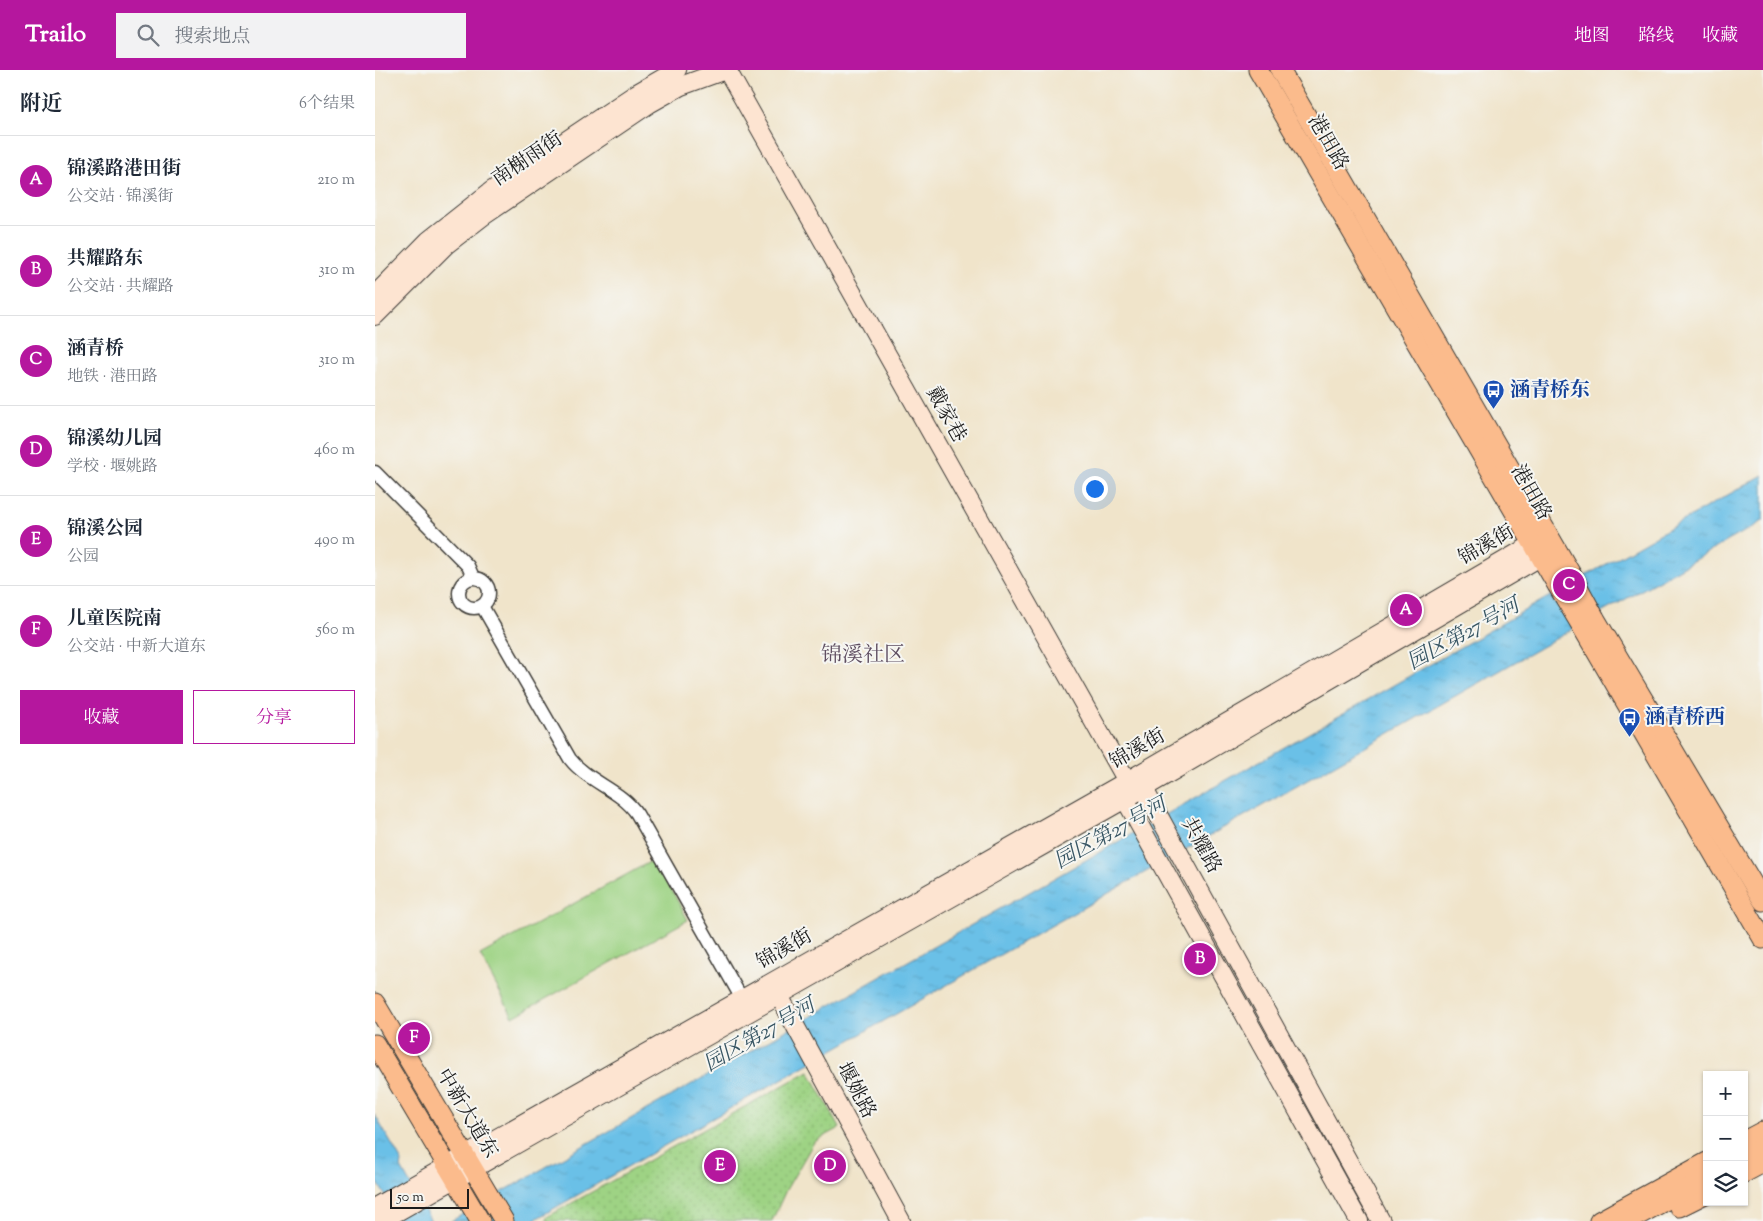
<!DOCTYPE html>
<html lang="zh">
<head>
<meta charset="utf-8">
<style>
  :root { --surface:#fff; --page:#f2f2f3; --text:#1f2937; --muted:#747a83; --line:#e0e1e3; --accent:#b5179e }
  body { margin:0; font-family:"Sorts Mill Goudy","Noto Serif SC",serif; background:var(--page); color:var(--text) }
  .controls { position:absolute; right:15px; bottom:15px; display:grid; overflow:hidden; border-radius:0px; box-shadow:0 1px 4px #0004 }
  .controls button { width:45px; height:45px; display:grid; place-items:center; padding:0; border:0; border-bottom:1px solid var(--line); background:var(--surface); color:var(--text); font:25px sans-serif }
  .scale { position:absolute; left:15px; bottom:12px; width:79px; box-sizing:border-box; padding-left:5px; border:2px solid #1c1c1c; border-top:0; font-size:14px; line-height:18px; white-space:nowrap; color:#1c1c1c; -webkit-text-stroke:4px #f6f6f2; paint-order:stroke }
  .you { position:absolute; left:719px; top:418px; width:18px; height:18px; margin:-12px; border:4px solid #fff; border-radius:50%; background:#1a73e8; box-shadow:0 0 0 8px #1a73e833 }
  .badge { display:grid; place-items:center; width:32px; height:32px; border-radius:50%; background:var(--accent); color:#fff; font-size:16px; font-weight:700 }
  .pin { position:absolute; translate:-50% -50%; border:2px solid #fff; box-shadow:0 1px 5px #0006 }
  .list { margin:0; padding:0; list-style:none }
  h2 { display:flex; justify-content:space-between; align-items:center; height:65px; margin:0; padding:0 20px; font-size:21px }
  h2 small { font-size:16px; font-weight:400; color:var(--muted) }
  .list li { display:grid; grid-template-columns:32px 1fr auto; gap:15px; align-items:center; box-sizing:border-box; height:90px; padding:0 20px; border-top:1px solid var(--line) }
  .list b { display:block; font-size:19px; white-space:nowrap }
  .list p { margin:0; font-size:16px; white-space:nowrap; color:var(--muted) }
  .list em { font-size:16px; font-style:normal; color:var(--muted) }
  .actions { display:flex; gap:10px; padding:15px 20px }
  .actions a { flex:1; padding:11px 0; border:1px solid var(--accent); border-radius:0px; text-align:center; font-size:18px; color:var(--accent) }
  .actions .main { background:var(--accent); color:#fff }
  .icon { flex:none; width:28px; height:28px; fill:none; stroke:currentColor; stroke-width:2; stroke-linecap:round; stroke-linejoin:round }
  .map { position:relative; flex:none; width:1388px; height:1151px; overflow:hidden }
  header { display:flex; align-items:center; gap:30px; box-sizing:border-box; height:70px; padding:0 25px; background:var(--accent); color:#fff }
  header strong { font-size:24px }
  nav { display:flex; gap:28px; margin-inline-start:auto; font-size:18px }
  .search { width:350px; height:45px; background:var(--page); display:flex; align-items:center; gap:12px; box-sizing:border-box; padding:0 18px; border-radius:0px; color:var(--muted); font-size:19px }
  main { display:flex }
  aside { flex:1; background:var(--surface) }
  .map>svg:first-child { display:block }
  .grass { fill:#9ed384; stroke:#5d7850 }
  .park { fill:url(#park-dots); stroke:#5d7850 }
  .water { fill:url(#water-ripples); stroke:#436e82 }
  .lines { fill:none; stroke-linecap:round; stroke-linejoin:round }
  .street-casing { stroke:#3c3a36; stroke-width:15 }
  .secondary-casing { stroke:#3c3a36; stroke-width:20 }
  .primary-casing { stroke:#3c3a36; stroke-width:21 }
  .street { stroke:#fff; stroke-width:12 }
  .secondary { stroke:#fde4d1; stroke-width:18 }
  .primary { stroke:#fbbb8c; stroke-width:19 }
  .secondary-bridge-casing { stroke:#3c3a36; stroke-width:20; stroke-linecap:butt }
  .primary-bridge-casing { stroke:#3c3a36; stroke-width:21; stroke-linecap:butt }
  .secondary-bridge { stroke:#fde4d1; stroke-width:18 }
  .primary-bridge { stroke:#fbbb8c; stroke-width:19 }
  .labels { text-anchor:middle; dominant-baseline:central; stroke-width:4; stroke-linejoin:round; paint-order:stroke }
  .street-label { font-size:20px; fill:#1c1c1c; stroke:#f6f6f2 }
  .transit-label { font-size:20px; font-weight:bold; fill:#164399; stroke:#f6f6f2; text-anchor:start }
  .water-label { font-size:21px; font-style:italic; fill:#375563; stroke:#f6f6f2 }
  .neighbourhood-label { font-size:21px; fill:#5f4e61; stroke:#f6f6f2 }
</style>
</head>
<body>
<header>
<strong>Trailo</strong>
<div class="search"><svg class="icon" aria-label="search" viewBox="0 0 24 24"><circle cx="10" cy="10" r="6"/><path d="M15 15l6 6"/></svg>搜索地点</div>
<nav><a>地图</a><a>路线</a><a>收藏</a></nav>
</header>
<main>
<aside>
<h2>附近<small>6个结果</small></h2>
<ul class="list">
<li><span class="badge">A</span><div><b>锦溪路港田街</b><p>公交站 · 锦溪街</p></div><em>210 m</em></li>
<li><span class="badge">B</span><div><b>共耀路东</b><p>公交站 · 共耀路</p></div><em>310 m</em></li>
<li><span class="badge">C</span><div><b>涵青桥</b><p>地铁 · 港田路</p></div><em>310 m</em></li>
<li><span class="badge">D</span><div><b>锦溪幼儿园</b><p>学校 · 堰姚路</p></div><em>460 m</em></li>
<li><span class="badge">E</span><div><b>锦溪公园</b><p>公园</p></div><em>490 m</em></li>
<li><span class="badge">F</span><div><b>儿童医院南</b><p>公交站 · 中新大道东</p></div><em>560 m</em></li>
</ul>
<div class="actions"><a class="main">收藏</a><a>分享</a></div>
</aside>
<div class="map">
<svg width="1388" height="1151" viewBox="0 0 1388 1151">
  <defs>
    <pattern id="park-dots" width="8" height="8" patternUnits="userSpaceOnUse" patternTransform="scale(1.25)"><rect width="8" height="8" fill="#9ed384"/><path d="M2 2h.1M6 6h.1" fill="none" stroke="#88b571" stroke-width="1.8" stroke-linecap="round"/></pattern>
    <pattern id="water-ripples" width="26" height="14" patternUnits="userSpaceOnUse" patternTransform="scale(1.25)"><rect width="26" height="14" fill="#6ac0e7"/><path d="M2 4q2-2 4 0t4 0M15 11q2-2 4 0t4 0" fill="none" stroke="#5ba4c6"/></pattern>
  </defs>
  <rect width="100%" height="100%" fill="#f6f6f2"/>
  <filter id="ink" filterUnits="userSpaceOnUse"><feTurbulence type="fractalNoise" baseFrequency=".02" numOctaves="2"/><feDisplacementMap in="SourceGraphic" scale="10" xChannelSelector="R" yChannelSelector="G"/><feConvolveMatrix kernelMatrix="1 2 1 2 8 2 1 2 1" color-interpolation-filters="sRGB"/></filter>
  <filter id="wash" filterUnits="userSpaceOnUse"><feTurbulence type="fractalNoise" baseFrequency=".0096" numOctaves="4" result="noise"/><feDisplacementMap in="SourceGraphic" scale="20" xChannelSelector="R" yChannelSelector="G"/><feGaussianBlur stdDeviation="1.12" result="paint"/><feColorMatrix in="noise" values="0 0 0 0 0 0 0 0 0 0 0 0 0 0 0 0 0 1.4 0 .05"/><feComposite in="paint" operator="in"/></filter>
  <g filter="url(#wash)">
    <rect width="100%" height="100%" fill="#f0e4ca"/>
    <!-- grass -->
    <polygon class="grass" points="280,789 313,850 138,947 105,885"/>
    <!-- park -->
    <polygon class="park" points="434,1001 465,1058 439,1072 411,1120 397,1151 171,1151 172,1147"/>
    <!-- water -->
    <g class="water">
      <polygon points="1388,405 1388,451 157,1151 76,1151"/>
      <polygon points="0,1045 27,1092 26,1098 56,1151 25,1151 0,1108"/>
    </g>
  </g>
  <g filter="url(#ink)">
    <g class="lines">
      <defs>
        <g id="street">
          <polyline points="0,402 93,496 98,507"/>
          <circle cx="99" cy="523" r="15"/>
          <path d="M107,536l88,153c18,23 51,31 67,55l105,185"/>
        </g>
        <g id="secondary">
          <polyline points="352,0 752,711"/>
          <polyline points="0,225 54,170 116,121 262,23 302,0"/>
          <polyline points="0,246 72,174 107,147 274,34 306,16 350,0"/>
          <polyline points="759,714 769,719 1006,1151"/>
          <polyline points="751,719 750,729 984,1151"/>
          <polyline points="398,914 417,950"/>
          <polyline points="442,996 526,1151"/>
          <polyline points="0,1137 752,711 1158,474 1171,473"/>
          <polyline points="6,1151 750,729 1165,487 1173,476"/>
        </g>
        <g id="primary">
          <polyline points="883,0 1182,515"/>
          <polyline points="905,0 1196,504"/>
          <polyline points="1220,548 1388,831"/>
          <polyline points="1207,557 1388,869"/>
          <polyline points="0,933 129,1151"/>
          <polyline points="0,974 105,1151"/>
          <polyline points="1369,1071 1388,1061"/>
          <polyline points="1369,1088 1388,1077"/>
          <polyline points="1369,1103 1388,1093"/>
          <polyline points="1304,1137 1332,1123"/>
          <polyline points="1224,1151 1332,1092"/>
          <polyline points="1253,1151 1332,1108"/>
        </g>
      </defs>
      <!-- street casing -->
      <use href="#street" class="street-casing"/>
      <!-- secondary casing -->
      <use href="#secondary" class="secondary-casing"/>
      <!-- primary casing -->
      <use href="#primary" class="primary-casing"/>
      <!-- street -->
      <use href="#street" class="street"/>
      <!-- secondary -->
      <use href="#secondary" class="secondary"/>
      <!-- primary -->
      <use href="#primary" class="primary"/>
      <defs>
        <polyline id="secondary-bridge" points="417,950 442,996"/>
        <g id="primary-bridge">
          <polyline points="1196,504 1220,548"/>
          <polyline points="1182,515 1207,557"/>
        </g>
      </defs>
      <!-- secondary-bridge casing -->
      <use href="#secondary-bridge" class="secondary-bridge-casing"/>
      <!-- primary-bridge casing -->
      <use href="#primary-bridge" class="primary-bridge-casing"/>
      <!-- secondary-bridge -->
      <use href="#secondary-bridge" class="secondary-bridge"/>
      <!-- primary-bridge -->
      <use href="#primary-bridge" class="primary-bridge"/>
    </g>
  </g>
  <!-- icons -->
  <defs>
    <symbol id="bus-pin" viewBox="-11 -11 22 30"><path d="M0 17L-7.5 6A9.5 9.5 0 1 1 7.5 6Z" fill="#1a4fb4" stroke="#f6f6f2"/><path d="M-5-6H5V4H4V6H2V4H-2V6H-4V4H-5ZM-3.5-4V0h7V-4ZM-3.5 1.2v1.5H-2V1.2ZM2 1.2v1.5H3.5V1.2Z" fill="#fff"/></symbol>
  </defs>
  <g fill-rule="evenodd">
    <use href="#bus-pin" x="1106" y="308" width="25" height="34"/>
    <use href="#bus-pin" x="1242" y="636" width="25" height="34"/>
  </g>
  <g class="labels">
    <!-- street labels -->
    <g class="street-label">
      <text transform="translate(952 73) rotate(60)">港田路</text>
      <text transform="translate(153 90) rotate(-34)">南榭雨街</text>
      <text transform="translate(570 345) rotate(61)">戴家巷</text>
      <text transform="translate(1155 423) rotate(60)">港田路</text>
      <text transform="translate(1112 476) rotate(-30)">锦溪街</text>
      <text transform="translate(763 680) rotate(-30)">锦溪街</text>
      <text transform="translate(825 776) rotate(61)">共耀路</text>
      <text transform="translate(410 880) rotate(-30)">锦溪街</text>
      <text transform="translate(480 1021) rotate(62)">堰姚路</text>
      <text transform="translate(91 1044) rotate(59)">中新大道东</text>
    </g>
    <!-- transit labels -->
    <g class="transit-label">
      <text x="1135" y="321">涵青桥东</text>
      <text x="1270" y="648">涵青桥西</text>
    </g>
    <!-- water labels -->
    <g class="water-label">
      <text transform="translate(1089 565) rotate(-29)">园区第27号河</text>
      <text transform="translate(736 764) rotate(-29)">园区第27号河</text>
      <text transform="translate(385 966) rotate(-30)">园区第27号河</text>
    </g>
    <!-- neighbourhood labels -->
    <g class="neighbourhood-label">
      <text x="488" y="586">锦溪社区</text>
    </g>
  </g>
</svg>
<div class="controls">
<button>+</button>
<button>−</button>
<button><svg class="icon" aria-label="layers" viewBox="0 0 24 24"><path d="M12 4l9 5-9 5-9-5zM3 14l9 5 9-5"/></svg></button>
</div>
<div class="scale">50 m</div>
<div class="you"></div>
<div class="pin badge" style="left:1031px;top:540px">A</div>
<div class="pin badge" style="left:825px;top:889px">B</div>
<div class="pin badge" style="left:1194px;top:515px">C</div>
<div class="pin badge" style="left:455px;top:1096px">D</div>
<div class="pin badge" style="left:345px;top:1096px">E</div>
<div class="pin badge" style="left:39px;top:968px">F</div>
</div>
</main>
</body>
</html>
